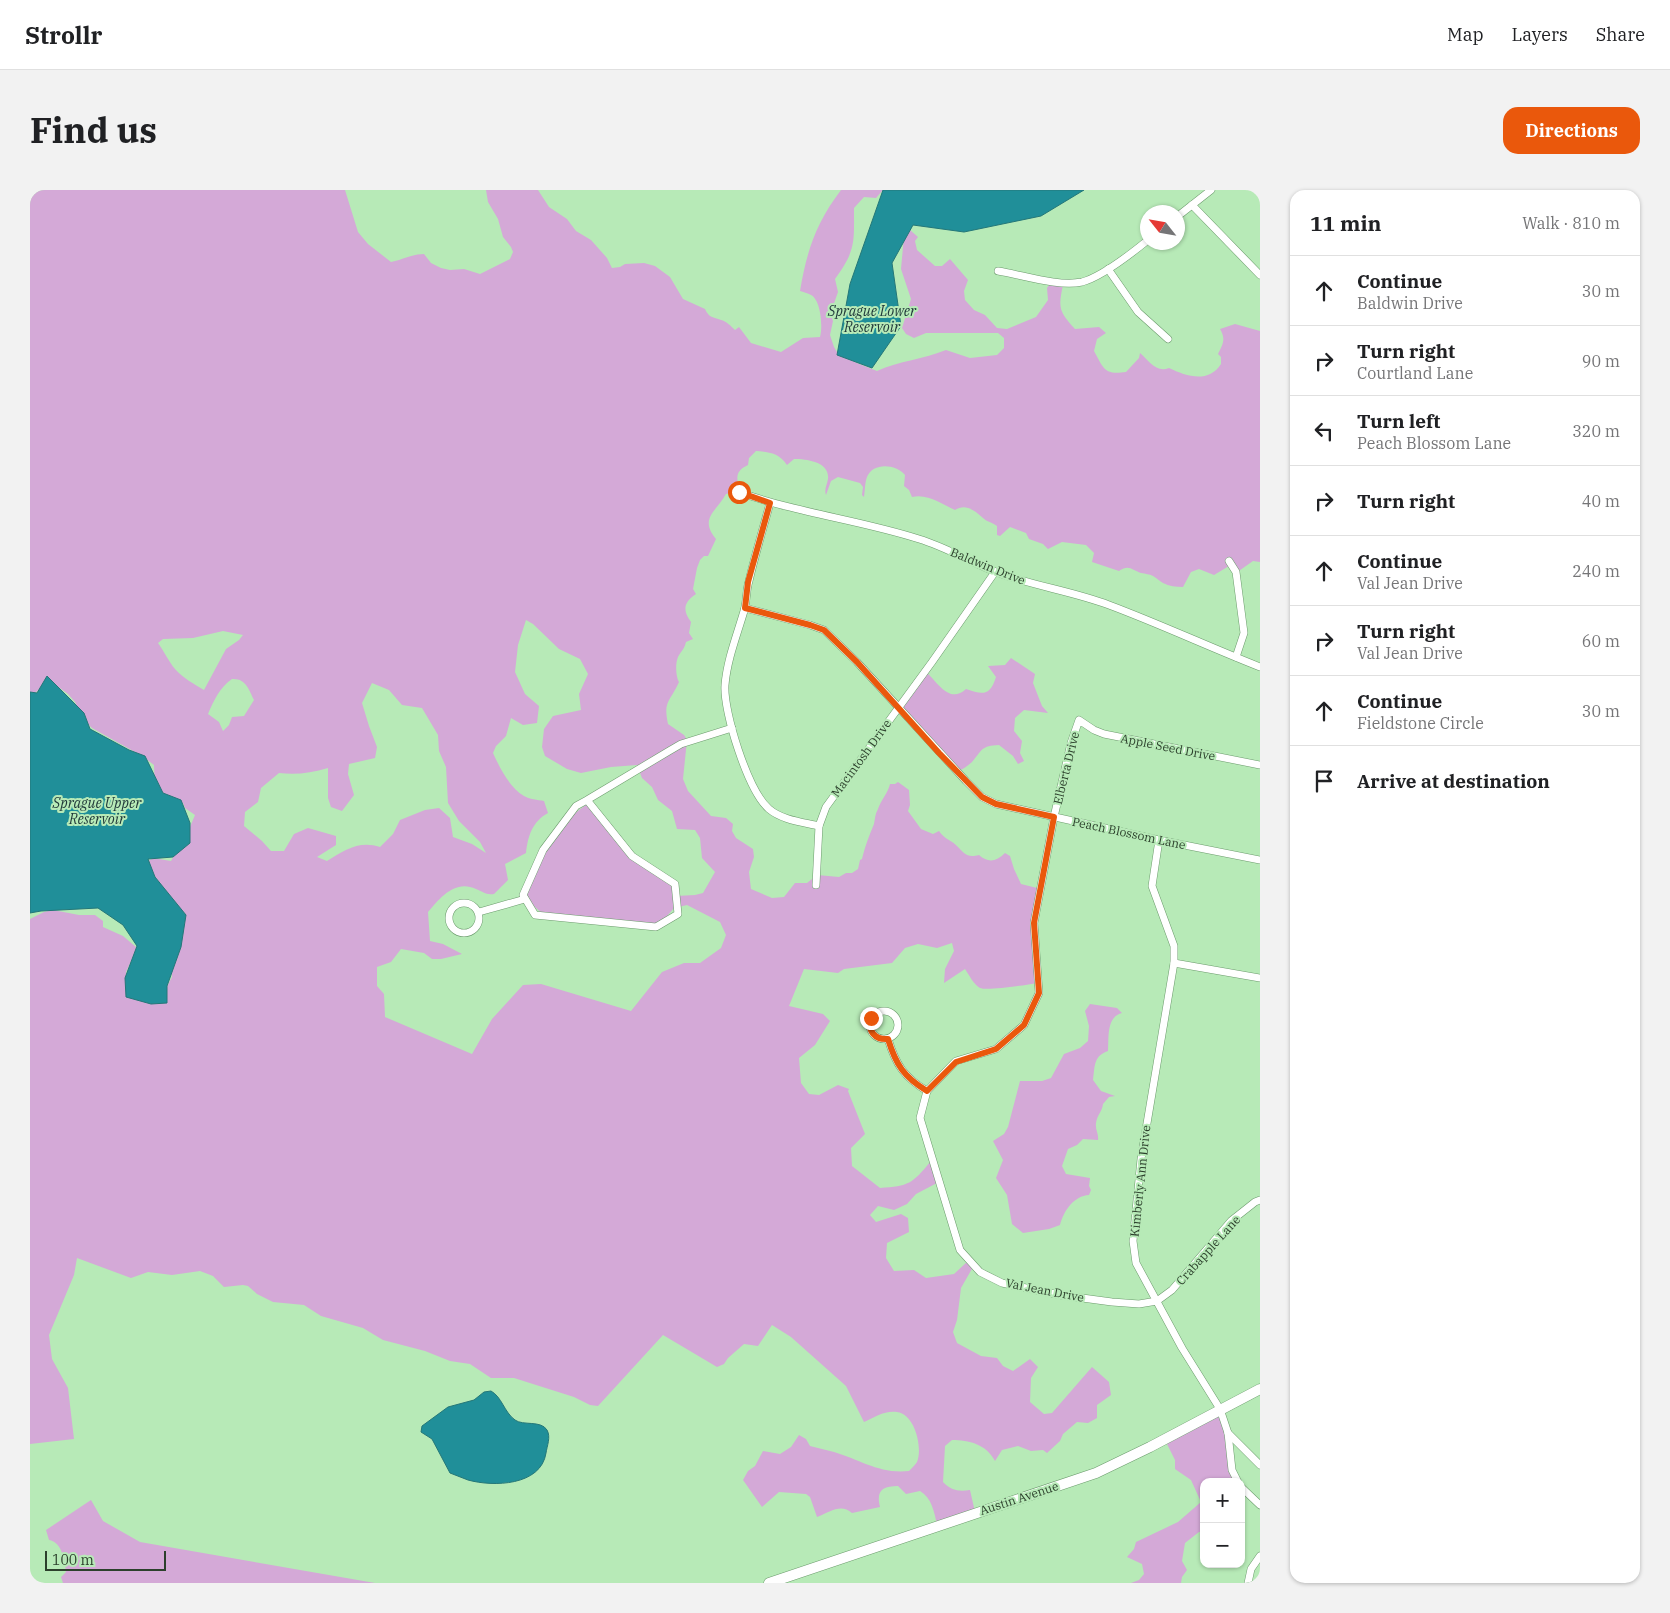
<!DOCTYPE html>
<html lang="en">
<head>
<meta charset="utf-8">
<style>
  :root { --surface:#fff; --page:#f2f2f2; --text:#202124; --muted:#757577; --line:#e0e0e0; --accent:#ea580c }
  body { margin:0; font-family:"IBM Plex Serif",serif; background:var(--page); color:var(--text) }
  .controls { position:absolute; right:15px; bottom:15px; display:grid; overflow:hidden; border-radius:10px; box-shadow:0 1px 4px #0004 }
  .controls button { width:45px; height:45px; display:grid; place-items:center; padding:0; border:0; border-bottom:1px solid var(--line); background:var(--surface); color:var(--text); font:25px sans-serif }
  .compass { position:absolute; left:1110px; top:15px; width:45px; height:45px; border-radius:50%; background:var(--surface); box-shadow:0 1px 4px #0004; rotate:301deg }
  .scale { position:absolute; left:15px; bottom:12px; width:121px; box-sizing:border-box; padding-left:5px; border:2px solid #2c402c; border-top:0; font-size:14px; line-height:18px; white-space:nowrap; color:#2c402c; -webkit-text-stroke:4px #b7eab7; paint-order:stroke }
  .stop { position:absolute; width:15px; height:15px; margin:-11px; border:4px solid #ea580c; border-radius:50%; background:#fff }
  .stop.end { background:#ea580c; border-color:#fff; box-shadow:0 1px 5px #0008 }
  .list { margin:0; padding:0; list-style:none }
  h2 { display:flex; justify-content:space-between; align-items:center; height:65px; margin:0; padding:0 20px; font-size:21px }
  h2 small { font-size:16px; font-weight:400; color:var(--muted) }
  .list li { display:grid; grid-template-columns:32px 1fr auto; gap:15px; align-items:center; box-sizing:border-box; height:70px; padding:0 20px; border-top:1px solid var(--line) }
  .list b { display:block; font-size:19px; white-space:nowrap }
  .list p { margin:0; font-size:16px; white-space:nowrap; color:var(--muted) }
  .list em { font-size:16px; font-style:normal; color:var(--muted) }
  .icon { flex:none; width:28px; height:28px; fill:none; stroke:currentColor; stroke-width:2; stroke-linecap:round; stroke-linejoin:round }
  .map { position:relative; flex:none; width:1230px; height:1393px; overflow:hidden; border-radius:15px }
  header { display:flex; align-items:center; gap:30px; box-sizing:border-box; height:70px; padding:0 25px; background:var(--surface); border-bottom:1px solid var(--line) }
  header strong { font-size:24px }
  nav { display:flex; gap:28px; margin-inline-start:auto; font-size:18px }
  .intro { display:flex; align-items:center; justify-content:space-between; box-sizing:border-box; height:120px; padding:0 30px }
  h1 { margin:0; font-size:35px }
  .button { padding:12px 22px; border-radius:15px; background:var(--accent); color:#fff; font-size:18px; font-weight:700 }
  main { display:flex; gap:30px; padding:0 30px }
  aside { flex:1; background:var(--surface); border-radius:15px; box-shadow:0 1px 4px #0004 }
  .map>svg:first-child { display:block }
  .green { fill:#d4a9d7; fill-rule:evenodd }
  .water { fill:#208f99; stroke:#247778 }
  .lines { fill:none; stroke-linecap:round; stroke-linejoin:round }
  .street-casing { stroke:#6b9b6c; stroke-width:8 }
  .secondary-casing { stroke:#6b9b6c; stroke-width:11 }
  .street { stroke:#fff; stroke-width:7 }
  .secondary { stroke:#fff; stroke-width:10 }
  .route { stroke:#ea580c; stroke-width:6 }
  .labels { text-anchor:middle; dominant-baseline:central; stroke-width:4; stroke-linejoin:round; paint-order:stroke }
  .street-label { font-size:12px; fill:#2c402c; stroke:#b7eab7 }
  .water-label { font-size:14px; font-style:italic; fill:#1e3638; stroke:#b7eab7 }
</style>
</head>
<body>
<header>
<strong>Strollr</strong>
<nav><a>Map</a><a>Layers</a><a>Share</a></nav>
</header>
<div class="intro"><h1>Find us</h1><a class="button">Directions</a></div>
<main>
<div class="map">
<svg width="1230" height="1393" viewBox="0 0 1230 1393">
  <rect width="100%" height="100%" fill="#b7eab7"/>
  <!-- green -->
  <g class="green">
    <path d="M0,0h315l13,42 10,12 23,18c11,-2 21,-8 33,-8l7,9 10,5 9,2 14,-1 16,5 30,-15 3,-7 -2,-5 -8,-10 -5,-18 -10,-17 -2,-12h52l11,17 18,12 9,12 15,9 16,18 5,10 8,-1 5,-3 19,-1 11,3 15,11 13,22 22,10c4,9 8,8 16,11 5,1 10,6 14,10l4,-3 12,16 30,9 22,-14 17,-1c3,-10 1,-37 -9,-42 -3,-2 -8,-3 -11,-4 7,-41 16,-68 41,-101h42l-7,8 -12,-1 -10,11c0,35 2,42 -19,71l3,13 -7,20 2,9 -3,14 4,12 3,5 20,11 20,8c22,-10 47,-12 69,-21l24,8 27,-3 7,-7v-10l-6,-5h-72l-12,5 -8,-4 -4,-6 9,-29 -10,-30 3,-33 6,-6 8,7 -3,4 2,9 18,16h7l8,-7 18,21 -4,11 1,9 9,10 11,5 12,13 10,1 29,-12 12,-17 -1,-12 5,-7 11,4c-5,23 -4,27 12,44l24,-2 7,6 -9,6 -3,12c10,18 10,24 32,21l13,-14 1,-5c9,8 16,20 29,15 17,8 39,16 52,-4v-7l-3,-3c5,-10 8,-15 2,-25l15,-5 25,7v231l-7,-1 -17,12 -7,-7 -15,9 -15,-6 -8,3 -8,15c-7,0 -14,-1 -20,-4 -4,-2 -6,-5 -10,-7 -4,-2 -7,-2 -12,-3 -9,-3 -12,-9 -22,-2l-27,-9 2,-9 -8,-8 -24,-3 -14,7 -5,-5 -14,-5 -3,-6 -16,-6 -10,9 -3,-1v-9c-5,-4 -10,-4 -14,-8 -8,-7 -17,-15 -28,-8 -13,-6 -28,-17 -43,-13l-3,-7 -5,-4 1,-11c-9,-11 -32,-13 -38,2 -2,5 -2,13 -3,20l-2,-2 1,-8 -3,-4 -22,-6 -7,4 -5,14c-2,-6 1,-10 2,-16 2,-17 -21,-20 -34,-20l-7,6c-8,-12 -18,-13 -31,-14l-7,7 -1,7c-13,6 -12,13 -8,26l-14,3c-10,18 -27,24 -10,45l-8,17h-4l-4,4 -3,8 -4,21 3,5c-12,8 -14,16 -5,28l-2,11 4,6 -7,3c-2,8 -5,9 -8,15 -3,7 -2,20 1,25 -9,20 -16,19 -11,42l16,11 3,5 -4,39 5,12 23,25 15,2 7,6 -1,7 4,7 17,11 1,8 -5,15 2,17 21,9 12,-1 11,-14h12l10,-8 22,2 7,-4h6l6,-4 2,-9 2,-1c3,-13 7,-23 12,-35 1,-5 1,-10 4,-15 3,-9 10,-16 12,-25h5l3,-2 11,8 1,15 -2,6 13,18 12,5 6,-3c6,9 13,9 19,16 7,7 9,11 21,8 9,8 17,7 26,-2l5,3 4,13 7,15 20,5 -6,45 2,49c-10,2 -50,8 -57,5 -6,-3 -11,-13 -15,-19l-21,14 1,-14 9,-18 -2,-8 -15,5 -19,-4 -13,4 -13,15 -48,6 -6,4 -34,-4 -15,37 34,8 7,7 -15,24 -16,13 2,25 8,11 10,1 19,-10 11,4 -1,2 17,43 -14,14 1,18 28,22c29,-2 32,-4 51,-27l6,22 -21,11 -9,10 -13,6 -16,-4 -8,9 6,7 25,-8 7,4 1,14 -22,11 -1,15 8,13 20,-1 12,8 28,-4 14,-13 5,6 -12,21 -4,32 -4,12 4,11 24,13 16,2 6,8 10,5 17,-12 8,8 -7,11 -1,24 14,12 8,-1 40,-46 17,15 2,13 -14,10v13l-9,5 -11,-1 -14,12 -3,7 -13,12 -4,-3 -12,1 -13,-5 -16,4 -7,11c-9,-17 -26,-21 -43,-21l-7,6 -2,36c8,8 15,10 27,8l5,22 -38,12c-3,-12 -5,-26 -17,-33l-14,3 -8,-8c-16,0 -22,5 -18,21l-28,6c-11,-10 -22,-1 -35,4l-7,-20 -4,-3 -27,-2 -17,15 -19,-27 5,-9 7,-5 8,-15 17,3 11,-7 8,-12 7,4 4,7c8,2 16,4 24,6 27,8 45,22 75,19 3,-3 6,-6 8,-9 6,-14 -2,-48 -20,-50 -11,-2 -23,5 -33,10l-18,-36 -55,-49 -19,-12 -14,21 -14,-2 -16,14 -4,6 -7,3 -54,-32 -65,71 -8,-1 -16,-8 -60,-19h-23l-21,-14 -20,-3 -25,-10 -42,-11 -20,-12 -42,-12 -17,-11 -31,-3 -16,-8 -9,-8 -5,-1 -19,2 -11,-11 -13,-5 -28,4 -24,-3 -17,6 -54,-20 -3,17 -25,60 3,24 16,29 6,51 -44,5v-525l14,-7 9,-2 26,5h16l8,6v6l20,9 13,11v4l-10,21 1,14 34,12 11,-21 -1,-10 8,-38 6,-16 -20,-10c2,-21 -15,-25 -18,-41l6,-4 18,3 19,-34 5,-12 -10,-7 -2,-5 -11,-2 -17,-9 -1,-27 -12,-9 -50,-28 -9,-9 -8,-17 -7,-8 -19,-14 -14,13 -5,-1zM496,430l7,4 26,25 21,10 8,15 -9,20 2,16 -28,6 -9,13 -2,18 3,9 22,13 14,4 30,-6 26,-2 5,13 10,9 6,13 14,11 5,18 18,1 5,8 2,20 13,14 -12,21 -8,2 -19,1 -5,-17 -39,-23 -41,-55 -21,16 -32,40 -12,27 1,16 17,15 100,9 17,-1 13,-15 13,-3 33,17 6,13 -5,13 -21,15h-16l-22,9 -31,39 -90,-27 -18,1 -31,34 -20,35 -87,-37 -1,-23 -7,-8v-19l14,-5 10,-13 23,4 8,6h9l21,-5 -19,-10 -13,-3 -2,-29c12,-14 27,-33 48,-23 8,3 9,6 18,5l14,-14 -3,-16 21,-11c2,-17 6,-31 22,-40l-4,-12c-6,-1 -15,-2 -20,-5 -15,-9 -24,-28 -31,-43l3,-7 10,-10 5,-18 12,7 14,-2 2,-17 -14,-12 -10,-22 3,-27zM193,441l20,4 -4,5 -13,9 -22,41c-10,-6 -21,-12 -29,-21 -6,-7 -11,-18 -17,-26l5,-4 30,-1zM202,489c14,-1 17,11 22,21l-10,16 -12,1 -3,8 -6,6 -4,-9 -11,-8c6,-14 12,-27 24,-35zM342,493l17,7 13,15 20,3 16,27 1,16 7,16 2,36 11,18 21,21 6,11 -14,-9 -19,-7 -3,-19 -11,-10 -14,2 -25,10 -7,14 -13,13c-20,-7 -36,3 -53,14l-10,-4 19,-12v-9l-28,-8 -14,6 -10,17h-13l-9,-10 -18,-15 1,-14 13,-10 3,-14 18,-15c17,2 32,0 49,-5v30l3,9 11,4 12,-16 -6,-21 1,-10 26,-6 2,-11 -8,-21 -7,-23z"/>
    <path d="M981,468l24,16 -2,9 9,23 6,7 -24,-3 -9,8 -1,13 8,10 -2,12 4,8 -6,3 -5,-8 -14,-11c-18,1 -16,4 -27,17 -4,4 -10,7 -14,10l-59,-69 26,-32c12,10 24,34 41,18 17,6 24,7 30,-12l-8,-11 17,-1z"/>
    <path d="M1060,814l27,4 5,5c-16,4 -13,25 -14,38 -15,5 -13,16 -15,29l8,11 14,5 -6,1 -6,7c-1,8 -6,11 -7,19 -1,7 3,11 2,17l-15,-1 -6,6 -9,4 -6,17 4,8 24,4 -1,8 2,4 -2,5c-15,1 -25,15 -29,30l-11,4 -26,4 -11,-9 -5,-29 -11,-17 7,-18 -10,-19 11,-7 4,-7 12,-46h22l9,-3 13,-24 16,-6 8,-7 1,-15 -4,-15z"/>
    <polygon points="1189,1220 1207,1292 1174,1292 1174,1342 1169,1342 1155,1353 1152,1371 1157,1380 1152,1387 1151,1393 1101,1393 1109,1390 1114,1384 1112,1374 1097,1367 1104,1359 1106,1352 1148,1332 1171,1312 1161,1290 1145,1279 1145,1270 1135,1250"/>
    <path d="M61,1310l12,21 37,21 235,41h-312l-2,-6 5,-5c-1,-11 -4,-30 -17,-32l-3,-10z"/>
  </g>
  <!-- water -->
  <g class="water">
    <polygon points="853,0 1054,0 1011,26 934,42 883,35 862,73 871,136 842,178 807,165 820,94"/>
    <polygon points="17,486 54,523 60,539 99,560 115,566 133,603 151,610 160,633 160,653 143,667 118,669 125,687 156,725 151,757 137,796 137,813 121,814 96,807 95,788 107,756 93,735 68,718 11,721 0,723 0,502 7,503"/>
    <path d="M461,1201c11,6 13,21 24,29 8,6 26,0 32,10 4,7 0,16 -1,23 -5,33 -53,34 -78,27 -6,-2 -12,-5 -18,-7l-18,-34 -11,-7 1,-6 26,-19 26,-7 10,-8z"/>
  </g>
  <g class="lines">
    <defs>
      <g id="street">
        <polyline points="1162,15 1230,85"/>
        <polyline points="1148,26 1181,0"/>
        <polyline points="1078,79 1108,122 1138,149"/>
        <path d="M968,81c25,4 60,16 84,11 19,-5 50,-29 66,-42"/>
        <path d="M709,302c58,21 121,28 180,47 27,8 51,23 77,33 37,14 76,19 113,33 51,19 100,42 151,62"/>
        <path d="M740,313c-7,26 -15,52 -21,78 -3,9 -2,20 -5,30 -7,24 -17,49 -19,74 -2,26 23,106 44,124 13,11 33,13 50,17"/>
        <polyline points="1199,371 1206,382 1214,443 1206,467"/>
        <polyline points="715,418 780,435 794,440 827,472 936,591 952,607 966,614 1129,650 1230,670"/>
        <polyline points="1230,575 1074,544 1064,540 1049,530 1041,553 1024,627 1004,733 1009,803 994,835 966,859 926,871 897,901 890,928 930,1060 950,1082 972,1093 1030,1105 1082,1112 1109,1114 1127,1111 1142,1100 1201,1031 1225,1012 1230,1010"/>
        <polyline points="557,610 602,666 645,694 648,724 626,737 505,725 493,705 513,660 546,616 557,610 639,561 651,554 702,538"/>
        <polyline points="1129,650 1122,696 1144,756 1144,773 1111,969 1103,1051 1106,1073 1152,1158 1190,1219 1198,1243 1202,1280 1208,1292"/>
        <polyline points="786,695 789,636 796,617 902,472 965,382"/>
        <circle cx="434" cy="728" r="15"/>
        <polyline points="449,722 495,709"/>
        <polyline points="1144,773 1230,788"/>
        <circle cx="854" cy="835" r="14"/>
        <path d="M858,849c8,26 16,38 39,52"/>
        <polyline points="1198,1243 1230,1275"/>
        <polyline points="1211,1297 1230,1315"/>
        <polyline points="1218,1393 1221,1379 1230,1366"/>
      </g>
      <polyline id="secondary" points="739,1393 1066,1283 1120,1257 1230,1199"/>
    </defs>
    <!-- street casing -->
    <use href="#street" class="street-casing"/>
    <!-- secondary casing -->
    <use href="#secondary" class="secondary-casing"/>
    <!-- street -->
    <use href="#street" class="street"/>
    <!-- secondary -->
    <use href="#secondary" class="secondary"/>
  </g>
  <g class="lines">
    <!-- route -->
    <path class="route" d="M709,302l31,11 -22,79 -3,26 65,17 14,5 33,32 82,91 43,44 14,7 58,13 -20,106 5,70 -15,32 -28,24 -40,13 -29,29c-23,-14 -31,-26 -39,-52 -13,1 -21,-8 -17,-21"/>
  </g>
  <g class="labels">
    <!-- street labels -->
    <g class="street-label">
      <text transform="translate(958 376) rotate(22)">Baldwin Drive</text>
      <text transform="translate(1138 557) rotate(11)">Apple Seed Drive</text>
      <text transform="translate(831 568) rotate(-54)">Macintosh Drive</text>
      <text transform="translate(1036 578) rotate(-76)">Elberta Drive</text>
      <text transform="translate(1099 643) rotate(12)">Peach Blossom Lane</text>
      <text transform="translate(1110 991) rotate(-84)">Kimberly Ann Drive</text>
      <text transform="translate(1178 1060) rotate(-48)">Crabapple Lane</text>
      <text transform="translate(1015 1100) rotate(11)">Val Jean Drive</text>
      <text transform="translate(989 1308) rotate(-18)">Austin Avenue</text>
    </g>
    <!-- water labels -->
    <g class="water-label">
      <text x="842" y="121">Sprague Lower<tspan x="842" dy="16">Reservoir</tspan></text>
      <text x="67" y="613">Sprague Upper<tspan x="67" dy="16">Reservoir</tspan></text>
    </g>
  </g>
</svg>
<div class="controls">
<button>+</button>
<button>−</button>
</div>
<svg class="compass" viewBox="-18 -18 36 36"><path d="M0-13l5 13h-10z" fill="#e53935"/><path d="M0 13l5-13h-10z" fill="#757577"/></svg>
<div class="scale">100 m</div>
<div class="stop" style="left:709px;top:302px"></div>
<div class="stop end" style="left:841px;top:828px"></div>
</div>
<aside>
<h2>11 min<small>Walk · 810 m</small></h2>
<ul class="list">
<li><svg class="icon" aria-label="ahead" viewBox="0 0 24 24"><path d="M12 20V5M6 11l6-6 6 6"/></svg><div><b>Continue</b><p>Baldwin Drive</p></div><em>30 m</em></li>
<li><svg class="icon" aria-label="right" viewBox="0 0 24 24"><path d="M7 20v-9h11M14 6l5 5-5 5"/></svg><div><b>Turn right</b><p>Courtland Lane</p></div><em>90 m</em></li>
<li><svg class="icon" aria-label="left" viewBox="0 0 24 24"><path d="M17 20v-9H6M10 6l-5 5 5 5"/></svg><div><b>Turn left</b><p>Peach Blossom Lane</p></div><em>320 m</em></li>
<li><svg class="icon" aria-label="right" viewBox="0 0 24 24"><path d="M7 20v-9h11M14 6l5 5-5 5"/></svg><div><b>Turn right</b></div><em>40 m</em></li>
<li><svg class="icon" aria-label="ahead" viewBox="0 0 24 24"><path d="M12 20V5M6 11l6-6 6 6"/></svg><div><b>Continue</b><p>Val Jean Drive</p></div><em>240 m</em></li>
<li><svg class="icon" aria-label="right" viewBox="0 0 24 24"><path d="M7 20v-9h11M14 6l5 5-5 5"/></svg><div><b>Turn right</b><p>Val Jean Drive</p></div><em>60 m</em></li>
<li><svg class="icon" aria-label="ahead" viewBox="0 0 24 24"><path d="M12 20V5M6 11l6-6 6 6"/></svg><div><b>Continue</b><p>Fieldstone Circle</p></div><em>30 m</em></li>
<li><svg class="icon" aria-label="arrive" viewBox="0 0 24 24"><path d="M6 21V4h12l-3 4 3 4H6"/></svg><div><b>Arrive at destination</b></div></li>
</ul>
</aside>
</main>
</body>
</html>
